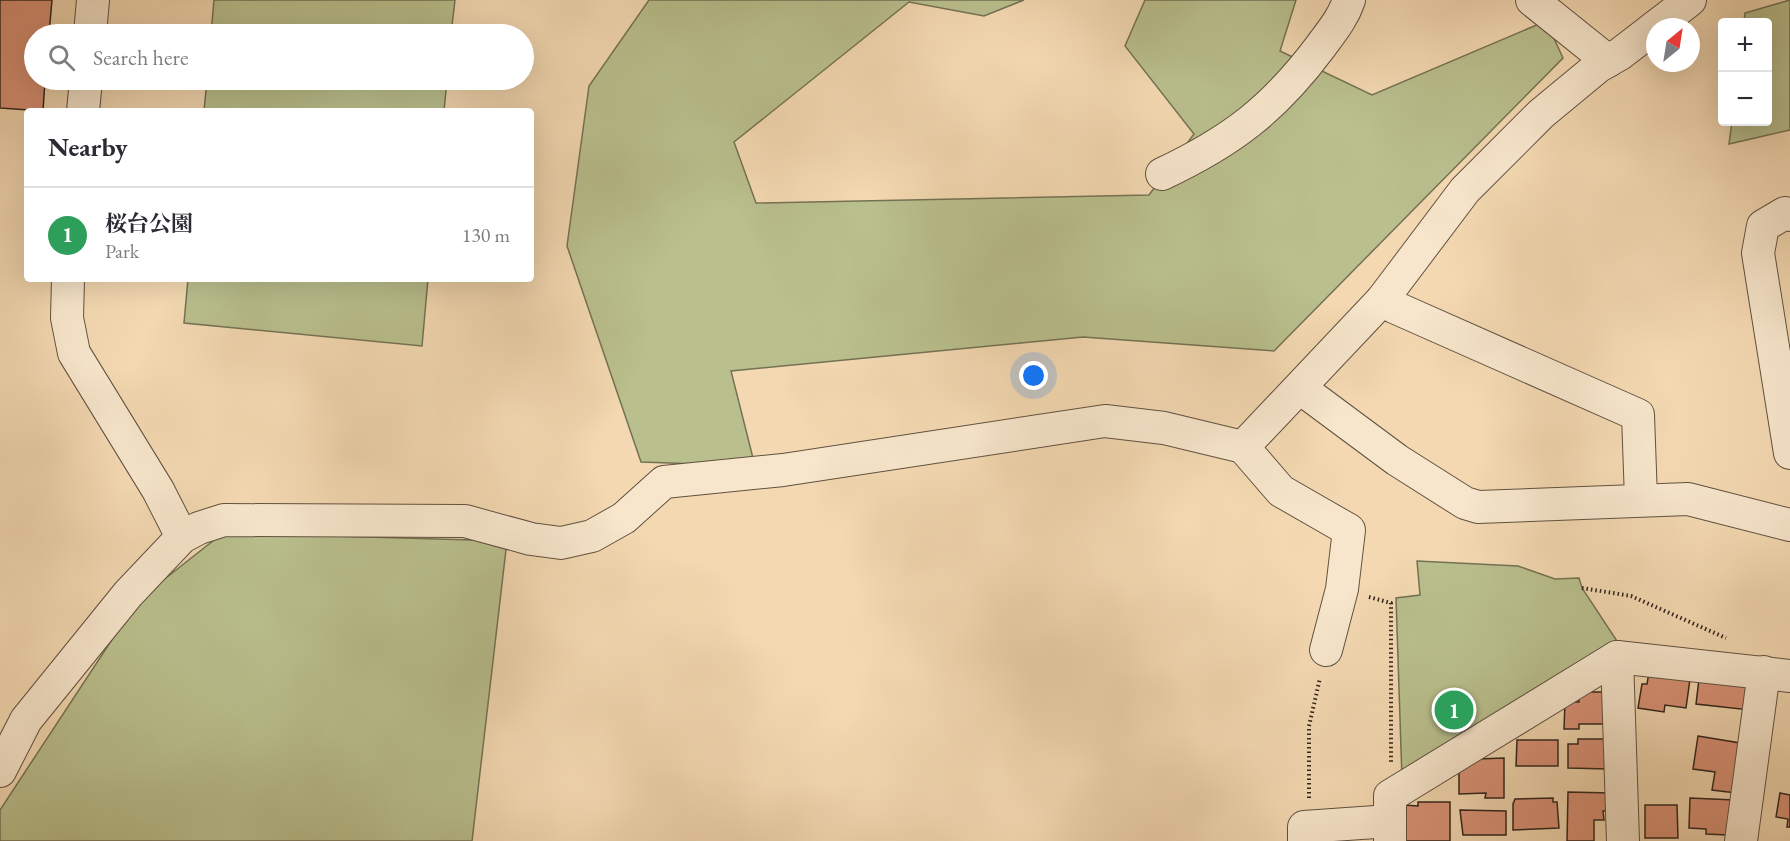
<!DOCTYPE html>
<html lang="en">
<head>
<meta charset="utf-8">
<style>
  :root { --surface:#fff; --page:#f2f2f3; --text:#2b2b33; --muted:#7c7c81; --line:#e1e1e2; --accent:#d93025 }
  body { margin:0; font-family:"EB Garamond","Noto Serif JP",serif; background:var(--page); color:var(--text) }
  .controls { position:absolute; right:18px; top:18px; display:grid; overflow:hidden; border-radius:6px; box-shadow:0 6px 24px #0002 }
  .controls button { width:54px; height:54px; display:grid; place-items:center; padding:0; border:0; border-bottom:2px solid var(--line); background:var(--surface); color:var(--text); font:30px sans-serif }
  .compass { position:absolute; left:1646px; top:18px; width:54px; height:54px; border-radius:50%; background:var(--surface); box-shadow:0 6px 24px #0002; rotate:30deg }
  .you { position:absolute; left:1034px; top:376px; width:21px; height:21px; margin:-15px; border:4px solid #fff; border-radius:50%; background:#1a73e8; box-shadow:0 0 0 9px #1a73e833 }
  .badge { display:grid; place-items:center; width:39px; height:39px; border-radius:50%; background:var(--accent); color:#fff; font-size:20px; font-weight:700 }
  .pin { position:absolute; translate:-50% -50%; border:3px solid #fff; box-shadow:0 2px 6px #0006 }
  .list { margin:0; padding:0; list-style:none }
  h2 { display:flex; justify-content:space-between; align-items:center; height:78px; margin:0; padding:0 24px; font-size:26px }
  h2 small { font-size:20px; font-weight:400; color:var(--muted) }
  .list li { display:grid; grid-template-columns:39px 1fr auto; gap:18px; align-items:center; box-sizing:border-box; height:96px; padding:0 24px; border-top:2px solid var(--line) }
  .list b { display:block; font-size:22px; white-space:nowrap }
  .list p { margin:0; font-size:20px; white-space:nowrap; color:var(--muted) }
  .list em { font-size:20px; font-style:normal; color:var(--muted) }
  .icon { flex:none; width:33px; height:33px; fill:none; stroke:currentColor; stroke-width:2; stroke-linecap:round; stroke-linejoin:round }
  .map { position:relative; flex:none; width:1790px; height:841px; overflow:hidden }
  .search { position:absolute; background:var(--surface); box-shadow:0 6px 24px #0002; left:24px; top:24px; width:510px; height:66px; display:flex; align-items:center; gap:15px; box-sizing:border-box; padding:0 21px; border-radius:33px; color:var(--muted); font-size:22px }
  .panel { position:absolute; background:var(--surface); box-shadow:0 6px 24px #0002; left:24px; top:108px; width:510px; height:174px; border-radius:6px }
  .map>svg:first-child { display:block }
  .green { fill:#b9bf8d; stroke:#747254; stroke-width:1.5 }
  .building { fill:#d99176; stroke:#30241b; stroke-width:1.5 }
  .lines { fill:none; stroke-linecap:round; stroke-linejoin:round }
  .minor-casing { stroke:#615140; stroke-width:34 }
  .path { stroke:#30241b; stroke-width:4; stroke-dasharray:1.5 3; stroke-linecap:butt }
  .minor { stroke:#f7e6cc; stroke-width:32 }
</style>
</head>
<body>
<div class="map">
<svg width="1790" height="841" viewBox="0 0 1790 841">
  <rect width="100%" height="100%" fill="#f3d8b1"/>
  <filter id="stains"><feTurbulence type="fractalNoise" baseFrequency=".00333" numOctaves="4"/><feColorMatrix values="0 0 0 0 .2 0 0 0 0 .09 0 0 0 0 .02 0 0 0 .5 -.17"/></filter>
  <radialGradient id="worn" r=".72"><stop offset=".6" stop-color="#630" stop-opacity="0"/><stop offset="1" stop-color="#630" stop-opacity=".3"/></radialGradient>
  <!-- green -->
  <g class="green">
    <polygon points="214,0 455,0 451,34 211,34"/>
    <polygon points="649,0 1024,0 984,16 909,2 734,142 756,203 1149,195 1194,134 1125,46 1145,0 1296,0 1280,51 1372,95 1546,21 1563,58 1274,351 1083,337 731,371 755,466 641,462 567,246 589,86"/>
    <polygon points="1790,0 1790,130 1729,144 1732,122 1768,122 1768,22 1744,22 1745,13"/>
    <polygon points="207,80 447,80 444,111 204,111"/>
    <polygon points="188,279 428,279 422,346 184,323"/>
    <polygon points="223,533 507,541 472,841 0,841 0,810 138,600"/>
    <polygon points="1417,561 1518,566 1555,579 1579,578 1582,588 1617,641 1402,779 1396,598 1420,595"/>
  </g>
  <!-- building -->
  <g class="building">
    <polygon points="0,0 52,0 49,34 34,34 34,80 45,80 43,111 0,108"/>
    <polygon points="1649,672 1691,672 1686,708 1665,705 1664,712 1638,708 1642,684 1647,684"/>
    <polygon points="1699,679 1753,686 1750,710 1696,704"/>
    <polygon points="1579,692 1605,692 1605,724 1579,724 1579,729 1564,729 1565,702 1579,702"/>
    <polygon points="1698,736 1740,743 1736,793 1712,790 1715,772 1693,769"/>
    <polygon points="1578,739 1604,739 1604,744 1609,744 1608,769 1568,768 1568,744 1578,744"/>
    <polygon points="1517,740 1558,740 1558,766 1516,766"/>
    <polygon points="1504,758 1504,798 1485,798 1486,793 1459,794 1459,766 1477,759"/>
    <polygon points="1568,792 1611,793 1611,811 1603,811 1604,820 1594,820 1594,841 1567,841"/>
    <polygon points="1780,793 1790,795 1790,827 1787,827 1788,819 1776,817"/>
    <polygon points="1553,798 1553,802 1557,802 1559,828 1513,830 1513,804 1515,799"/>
    <polygon points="1690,798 1734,800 1728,835 1706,834 1706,829 1689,828"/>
    <polygon points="1418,802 1450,802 1450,841 1404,841 1404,805 1418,806"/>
    <polygon points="1645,805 1677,805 1678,838 1645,838"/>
    <polygon points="1460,810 1506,811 1506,835 1463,835"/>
  </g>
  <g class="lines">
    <defs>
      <g id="minor">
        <polyline points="1532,0 1608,61"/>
        <polyline points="1655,27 1690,0"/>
        <polyline points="90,34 93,0"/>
        <polyline points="83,111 86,80"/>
        <path d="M1162,174c70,-33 112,-65 159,-128 11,-15 22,-28 28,-46"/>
        <polyline points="1790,215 1785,213 1763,226 1758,253 1790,453"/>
        <polyline points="68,279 67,318 74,353 158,490 182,537"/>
        <polyline points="1382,300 1394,307 1638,415 1641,499"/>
        <polyline points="1300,388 1397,460 1465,503 1478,507 1688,499 1790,525"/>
        <polyline points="1243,447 1281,491 1349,530 1342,589 1326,650"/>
        <polyline points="1617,657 1623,841"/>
        <polyline points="0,771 26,720 128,594 182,537 199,528 224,520 465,521 531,539 561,543 592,536 624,518 664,482 783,470 1105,421 1164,428 1243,447 1382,300 1465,190 1541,114 1599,66 1620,54 1655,27"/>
        <polyline points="1304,841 1304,827 1390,821"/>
        <polyline points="1390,841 1390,796 1617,657 1790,676"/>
        <polyline points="1741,841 1764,672"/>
      </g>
    </defs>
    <!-- minor casing -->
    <use href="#minor" class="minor-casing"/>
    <!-- path -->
    <g class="path">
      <polyline points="1582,588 1631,596 1726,638"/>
      <polyline points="1369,597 1391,603 1391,762"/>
      <polyline points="1309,798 1309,726 1320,678"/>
    </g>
    <!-- minor -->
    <use href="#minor" class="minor"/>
  </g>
  <rect width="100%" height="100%" filter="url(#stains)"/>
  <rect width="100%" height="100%" fill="url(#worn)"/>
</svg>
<div class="controls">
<button>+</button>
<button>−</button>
</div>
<svg class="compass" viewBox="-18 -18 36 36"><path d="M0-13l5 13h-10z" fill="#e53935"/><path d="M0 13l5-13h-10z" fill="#7c7c81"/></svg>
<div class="you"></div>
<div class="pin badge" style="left:1454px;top:710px;background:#2e9e5b">1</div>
<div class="search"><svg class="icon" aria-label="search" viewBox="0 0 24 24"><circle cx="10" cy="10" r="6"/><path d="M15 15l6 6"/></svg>Search here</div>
<section class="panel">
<h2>Nearby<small></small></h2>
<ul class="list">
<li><span class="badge" style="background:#2e9e5b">1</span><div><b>桜台公園</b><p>Park</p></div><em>130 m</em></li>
</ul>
</section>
</div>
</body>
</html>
